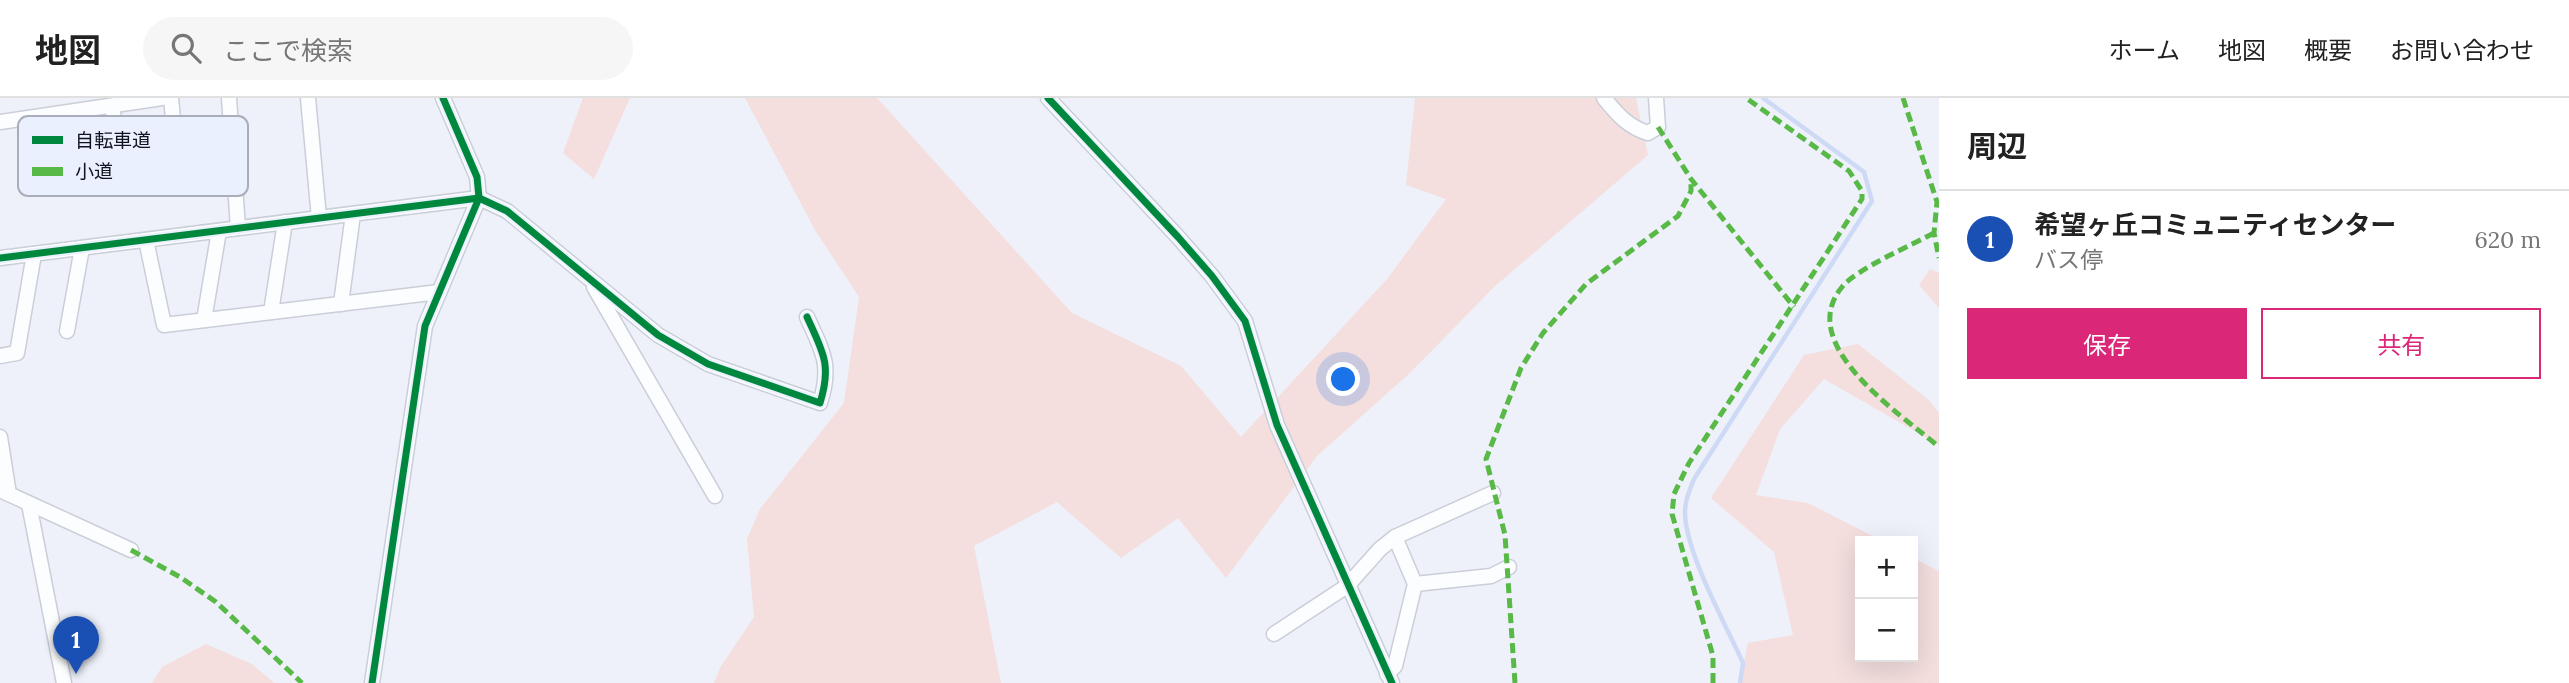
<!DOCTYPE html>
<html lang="ja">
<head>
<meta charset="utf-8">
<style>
  :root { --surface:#fff; --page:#f6f6f6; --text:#222; --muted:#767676; --line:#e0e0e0; --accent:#db2777 }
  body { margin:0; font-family:Lora,"Noto Sans JP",serif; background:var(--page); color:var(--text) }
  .controls { position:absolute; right:21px; bottom:21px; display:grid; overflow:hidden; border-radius:0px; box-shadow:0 7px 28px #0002 }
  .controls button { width:63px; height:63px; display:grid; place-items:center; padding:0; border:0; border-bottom:2px solid var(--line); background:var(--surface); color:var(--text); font:35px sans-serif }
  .you { position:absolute; left:1344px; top:282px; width:24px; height:24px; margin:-18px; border:5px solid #fff; border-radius:50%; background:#1a73e8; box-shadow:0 0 0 10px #1a73e833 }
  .badge { display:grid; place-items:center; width:46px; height:46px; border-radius:50%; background:var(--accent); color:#fff; font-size:23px; font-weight:700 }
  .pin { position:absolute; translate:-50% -58px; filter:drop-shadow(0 2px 4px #0008) }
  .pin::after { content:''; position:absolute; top:37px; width:24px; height:21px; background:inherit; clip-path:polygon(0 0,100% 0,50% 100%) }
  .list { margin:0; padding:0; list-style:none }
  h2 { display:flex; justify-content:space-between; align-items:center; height:91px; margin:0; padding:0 28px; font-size:30px }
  h2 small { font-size:23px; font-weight:400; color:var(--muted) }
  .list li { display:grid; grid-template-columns:46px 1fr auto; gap:21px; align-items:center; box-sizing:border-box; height:98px; padding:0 28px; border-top:2px solid var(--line) }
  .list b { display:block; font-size:26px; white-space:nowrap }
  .list p { margin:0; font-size:23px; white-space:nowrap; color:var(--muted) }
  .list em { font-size:23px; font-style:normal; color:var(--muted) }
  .actions { display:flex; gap:14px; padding:21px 28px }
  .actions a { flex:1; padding:16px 0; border:2px solid var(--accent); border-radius:0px; text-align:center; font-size:24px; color:var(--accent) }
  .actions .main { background:var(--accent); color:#fff }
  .icon { flex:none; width:38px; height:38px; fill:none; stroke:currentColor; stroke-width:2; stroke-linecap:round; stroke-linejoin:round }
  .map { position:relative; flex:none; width:1939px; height:585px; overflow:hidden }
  header { display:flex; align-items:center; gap:42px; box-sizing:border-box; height:98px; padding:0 35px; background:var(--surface); border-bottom:2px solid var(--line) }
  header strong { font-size:33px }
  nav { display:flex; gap:38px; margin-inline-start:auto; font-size:24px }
  .search { width:490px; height:63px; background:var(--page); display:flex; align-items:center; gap:18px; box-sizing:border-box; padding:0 24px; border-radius:38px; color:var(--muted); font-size:26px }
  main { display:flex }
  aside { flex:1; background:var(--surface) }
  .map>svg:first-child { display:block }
  .green { fill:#f4dede }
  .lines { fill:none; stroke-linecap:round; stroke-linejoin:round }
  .stream { stroke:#cdd9f5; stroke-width:4.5 }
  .minor-casing { stroke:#caced8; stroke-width:17 }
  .minor { stroke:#fcfdfe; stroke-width:14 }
  .quiet { stroke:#58b947; stroke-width:5; stroke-dasharray:10 5; stroke-linecap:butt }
  .cycleway-casing { stroke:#eaf0fd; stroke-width:11 }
  .cycleway { stroke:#00873e; stroke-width:7 }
  .key { fill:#eaf0fd; stroke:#a9aeba; stroke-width:2 }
  .key-label { font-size:19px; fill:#10141f }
</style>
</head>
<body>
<header>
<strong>地図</strong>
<div class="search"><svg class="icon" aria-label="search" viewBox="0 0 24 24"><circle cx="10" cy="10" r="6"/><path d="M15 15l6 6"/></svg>ここで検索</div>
<nav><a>ホーム</a><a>地図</a><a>概要</a><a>お問い合わせ</a></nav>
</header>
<main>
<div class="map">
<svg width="1939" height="585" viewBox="0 0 1939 585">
  <rect width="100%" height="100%" fill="#eef1f9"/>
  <!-- green -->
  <g class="green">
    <polygon points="583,0 630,0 594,81 563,55"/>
    <polygon points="745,0 877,0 1072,215 1181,268 1241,339 1388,180 1446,101 1406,87 1415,0 1636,0 1648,57 1494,189 1411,274 1317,358 1226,480 1178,420 1121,460 1057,404 974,448 1001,585 714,585 721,568 754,519 747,441 760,411 844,305 859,199 815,132"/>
    <polygon points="1930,171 1939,175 1939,210 1919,187"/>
    <polygon points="1858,246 1930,303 1939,315 1939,347 1824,281 1780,331 1756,397 1808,405 1882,443 1860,443 1860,559 1913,559 1913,460 1939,473 1939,585 1739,585 1748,545 1793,537 1774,454 1711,400 1804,257"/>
    <polygon points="206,546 252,566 274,585 152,585 162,569"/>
  </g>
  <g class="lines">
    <!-- stream -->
    <path class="stream" d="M1740,585l3,-20c-17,-38 -59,-113 -58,-152 0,-11 5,-22 9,-32l178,-278 -8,-29 -101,-74"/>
    <defs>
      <g id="minor">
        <polyline points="171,0 179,82"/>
        <polyline points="229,0 238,130"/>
        <polyline points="308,0 319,120"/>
        <polyline points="1048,0 1178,139 1212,178 1245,223 1277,327 1392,585"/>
        <path d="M1604,0c13,16 24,29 44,35l10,-6 -2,-29"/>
        <polyline points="112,8 125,88 234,76"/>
        <polyline points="0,24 162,0"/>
        <polyline points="146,142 164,227 439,194"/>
        <path d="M0,160l479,-60 28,13 151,124 50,29 112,39c12,-38 3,-51 -13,-86"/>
        <polyline points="594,189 715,398"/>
        <polyline points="341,206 353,116"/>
        <polyline points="271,214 285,124"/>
        <polyline points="204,222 219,133"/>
        <polyline points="67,233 82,150"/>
        <polyline points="0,258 17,255 34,156"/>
        <polyline points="0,339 9,396"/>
        <polyline points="0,392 131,452"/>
        <polyline points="29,406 64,585"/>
        <polyline points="1415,486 1491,478 1509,469"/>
        <polyline points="1274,536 1347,488 1380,451 1395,439 1493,395"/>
        <polyline points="1387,576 1395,568 1415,486 1395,439"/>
        <polyline points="372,585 425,228 479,100 477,79 443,0"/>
      </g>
    </defs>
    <!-- minor casing -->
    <use href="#minor" class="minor-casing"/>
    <!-- minor -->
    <use href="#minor" class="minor"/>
    <!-- quiet -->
    <g class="quiet">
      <polyline points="1903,0 1937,104 1934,135 1939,160"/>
      <polyline points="1658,29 1691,81 1794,209"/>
      <path d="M1934,135c-22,12 -78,36 -92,54 -48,58 59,127 97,160"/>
      <polyline points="131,452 180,479 216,504 302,585"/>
      <polyline points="1515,585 1505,437 1486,361 1521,270 1543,235 1586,186 1678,118 1691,93 1691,81"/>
      <polyline points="1713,585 1713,558 1672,416 1674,396 1689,365 1862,101 1862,93 1849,73 1746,0"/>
    </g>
    <defs>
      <g id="cycleway">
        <polyline points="1048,0 1178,139 1212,178 1245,223 1277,327 1392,585"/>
        <path d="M0,160l479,-60 28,13 151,124 50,29 112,39c12,-38 3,-51 -13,-86"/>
        <polyline points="372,585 425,228 479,100 477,79 443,0"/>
      </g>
    </defs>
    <!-- cycleway casing -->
    <use href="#cycleway" class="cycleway-casing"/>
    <!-- cycleway -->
    <use href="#cycleway" class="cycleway"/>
  </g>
  <!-- legend -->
  <rect x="18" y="18" width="230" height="80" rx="10" class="key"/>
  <rect x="32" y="38" width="31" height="8" fill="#00873e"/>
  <rect x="32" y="69" width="31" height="9" fill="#58b947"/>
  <g class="key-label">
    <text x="75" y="49">自転車道</text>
    <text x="75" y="80">小道</text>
  </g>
</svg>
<div class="controls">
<button>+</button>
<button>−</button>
</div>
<div class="you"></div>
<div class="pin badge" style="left:76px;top:576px;background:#1a4fb4">1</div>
</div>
<aside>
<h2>周辺<small></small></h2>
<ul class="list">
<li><span class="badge" style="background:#1a4fb4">1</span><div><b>希望ヶ丘コミュニティセンター</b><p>バス停</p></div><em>620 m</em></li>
</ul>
<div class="actions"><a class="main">保存</a><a>共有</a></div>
</aside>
</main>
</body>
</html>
